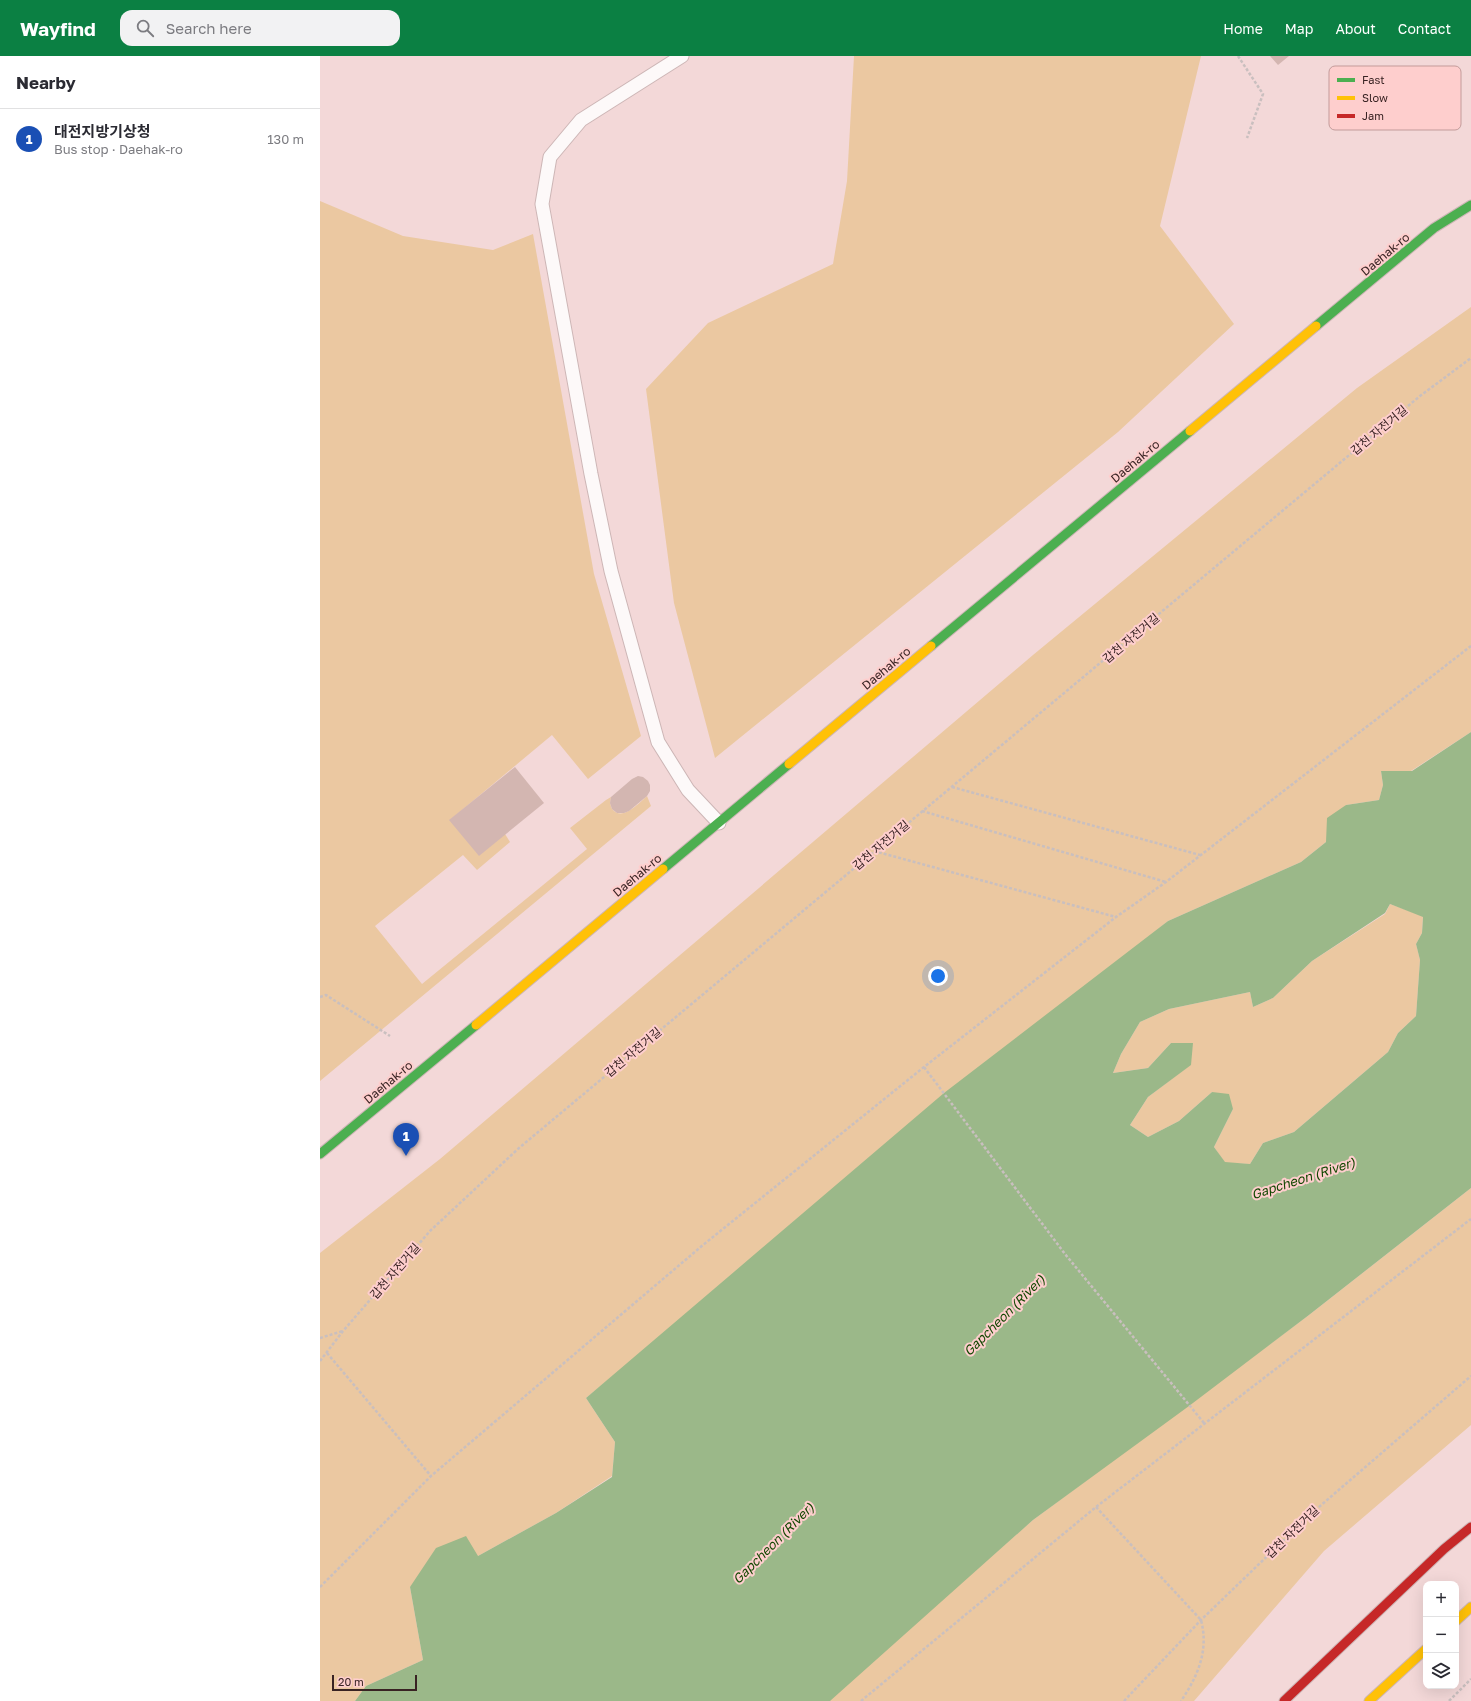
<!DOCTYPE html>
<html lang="en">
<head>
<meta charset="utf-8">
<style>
  :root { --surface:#fff; --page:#f2f2f3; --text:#2b2b33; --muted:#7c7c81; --line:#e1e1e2; --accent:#0b8043 }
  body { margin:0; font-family:"Golos Text","Noto Sans KR",sans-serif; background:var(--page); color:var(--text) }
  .controls { position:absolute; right:12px; bottom:12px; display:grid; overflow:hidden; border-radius:8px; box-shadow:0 4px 16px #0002 }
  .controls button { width:36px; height:36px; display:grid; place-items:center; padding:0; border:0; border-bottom:1px solid var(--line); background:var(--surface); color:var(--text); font:20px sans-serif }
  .scale { position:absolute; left:12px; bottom:10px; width:85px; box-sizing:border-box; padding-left:4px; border:2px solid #392323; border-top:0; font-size:11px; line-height:14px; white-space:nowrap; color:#392323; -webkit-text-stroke:3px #fececd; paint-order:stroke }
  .you { position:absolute; left:618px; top:920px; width:14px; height:14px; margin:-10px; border:3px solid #fff; border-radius:50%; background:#1a73e8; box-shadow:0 0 0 6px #1a73e833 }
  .badge { display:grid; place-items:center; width:26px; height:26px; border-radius:50%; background:var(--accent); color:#fff; font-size:13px; font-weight:700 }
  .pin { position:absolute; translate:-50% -33px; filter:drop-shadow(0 1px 2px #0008) }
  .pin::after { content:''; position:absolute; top:21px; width:14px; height:12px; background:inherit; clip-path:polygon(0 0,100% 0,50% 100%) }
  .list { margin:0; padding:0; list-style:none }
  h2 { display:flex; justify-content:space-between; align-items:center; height:52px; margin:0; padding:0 16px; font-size:17px }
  h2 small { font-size:13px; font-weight:400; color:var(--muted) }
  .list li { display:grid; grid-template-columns:26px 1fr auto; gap:12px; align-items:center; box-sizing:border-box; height:60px; padding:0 16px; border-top:1px solid var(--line) }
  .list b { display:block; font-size:15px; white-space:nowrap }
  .list p { margin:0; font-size:13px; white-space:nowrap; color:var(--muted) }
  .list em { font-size:13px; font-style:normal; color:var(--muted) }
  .icon { flex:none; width:22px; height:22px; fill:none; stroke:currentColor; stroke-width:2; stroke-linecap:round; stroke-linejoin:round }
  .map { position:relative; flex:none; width:1151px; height:1645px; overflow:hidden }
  header { display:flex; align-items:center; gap:24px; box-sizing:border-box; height:56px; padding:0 20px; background:var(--accent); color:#fff }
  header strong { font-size:19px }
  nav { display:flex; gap:22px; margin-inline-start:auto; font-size:14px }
  .search { width:280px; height:36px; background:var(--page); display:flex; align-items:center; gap:10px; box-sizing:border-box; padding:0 14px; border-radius:12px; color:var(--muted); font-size:15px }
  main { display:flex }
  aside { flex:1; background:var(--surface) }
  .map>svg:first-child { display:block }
  .green { fill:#ebc8a1 }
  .water { fill:#9bb889; fill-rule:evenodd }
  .building { fill:#d3b6b1 }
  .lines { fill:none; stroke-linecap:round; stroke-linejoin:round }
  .lane-casing { stroke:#cdb6b6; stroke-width:15 }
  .fast-casing { stroke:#cdb6b6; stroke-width:11 }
  .slow-casing { stroke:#cdb6b6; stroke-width:11 }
  .jam-casing { stroke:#cdb6b6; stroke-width:11 }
  .path { stroke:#c9bfbf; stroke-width:2.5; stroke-dasharray:3 2; stroke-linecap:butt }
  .lane { stroke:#fdf9f9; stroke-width:13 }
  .fast { stroke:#4caf50; stroke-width:9 }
  .slow { stroke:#ffc107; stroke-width:9 }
  .jam { stroke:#c62828; stroke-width:9 }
  .labels { text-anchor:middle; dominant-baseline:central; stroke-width:4; stroke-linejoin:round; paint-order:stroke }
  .street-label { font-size:12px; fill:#392323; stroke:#fececd }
  .water-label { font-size:13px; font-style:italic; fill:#114700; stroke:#fececd }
  .key { fill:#fececd; stroke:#c39b9a; stroke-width:1 }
  .key-label { font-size:11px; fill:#392323 }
</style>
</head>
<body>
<header>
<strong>Wayfind</strong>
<div class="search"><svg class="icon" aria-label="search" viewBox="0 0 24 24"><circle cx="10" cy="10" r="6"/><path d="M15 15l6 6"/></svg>Search here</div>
<nav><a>Home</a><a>Map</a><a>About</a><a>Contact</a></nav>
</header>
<main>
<aside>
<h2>Nearby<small></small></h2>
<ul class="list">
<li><span class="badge" style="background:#1a4fb4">1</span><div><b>대전지방기상청</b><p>Bus stop · Daehak-ro</p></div><em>130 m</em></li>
</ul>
</aside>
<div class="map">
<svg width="1151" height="1645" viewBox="0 0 1151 1645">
  <rect width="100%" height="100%" fill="#f3d8d8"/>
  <!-- green -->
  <g class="green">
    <polygon points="534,0 881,0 840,170 914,268 798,376 395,702 354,547 326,333 388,267 513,208 527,125"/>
    <path d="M0,145l83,35 90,14 40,-16 61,340 47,162 -53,43 -36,-44 -102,85 29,35 26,-21 5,8 -33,28 -14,-15 -88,71 47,58 165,-135 -17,-21 36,-28 5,-3c-1,5 -1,9 2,13 10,11 26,-7 34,-14l4,10 -331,275z"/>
    <polygon points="1151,251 1151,676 1091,715 1061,715 1063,729 1059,744 1026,749 1006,786 981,806 848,865 266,1342 295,1386 292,1420 236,1457 158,1500 90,1531 103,1604 46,1630 35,1645 0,1645 0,1197 120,1103 713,599 1037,332"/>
    <polygon points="1070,848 1103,860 1102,877 1096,888 1100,904 1096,960 1078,977 1068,996 974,1076 943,1087 930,1108 905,1107 894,1091 913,1053 892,1036 859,1065 828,1081 810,1069 828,1041 870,1009 851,987 828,1012 793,1017 801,998 820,966 849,953 930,936 933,951 953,942 992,905 1065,858"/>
    <polygon points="1151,1132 1151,1369 1004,1495 874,1645 506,1645 713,1464 989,1259"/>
  </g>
  <!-- water -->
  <path class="water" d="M1151,676v456l-162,127 -120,91 -156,114 -203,181h-475l11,-15 57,-26 -13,-73 26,-39 30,-12 12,20 78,-43 56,-36 3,-35 -29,-44 358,-305 224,-172 133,-59 25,-20 1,-24 19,-13 33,-5 4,-15 -2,-14h31zM1070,848l33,13 -1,16 -6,11 4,16 -4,56 -18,17 -10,19 -94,80 -31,11 -13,21 -25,-2 -11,-15 19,-38 -4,-15 -17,-2 -33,29 -31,16 -18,-12 18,-28 43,-32 2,-22h-22l-23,25 -35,5 8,-19 19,-32 29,-13 81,-17 3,15 20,-9 39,-37 73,-48z"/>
  <!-- building -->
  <g class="building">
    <polygon points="950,0 969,0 958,9"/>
    <polygon points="195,711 224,747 159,800 129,764"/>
    <polygon points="318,720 323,721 328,725 330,729 330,735 327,740 309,755 304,757 297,757 292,753 290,747 291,741 312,723"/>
  </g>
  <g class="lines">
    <defs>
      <polyline id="lane" points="362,0 261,64 230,101 222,148 271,418 291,515 338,686 368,734 399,767"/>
      <g id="fast">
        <polyline points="996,270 1114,172 1151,149"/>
        <polyline points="611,590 870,375"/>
        <polyline points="343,813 469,708"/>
        <polyline points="0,1098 156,969"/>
      </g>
      <g id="slow">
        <polyline points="870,375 996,270"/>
        <polyline points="469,708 611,590"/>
        <polyline points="156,969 343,813"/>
        <polyline points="1136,1565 1151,1551"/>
        <polyline points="1049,1645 1106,1593"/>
      </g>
      <polyline id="jam" points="964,1645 1124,1493 1151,1471"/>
    </defs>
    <!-- lane casing -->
    <use href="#lane" class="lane-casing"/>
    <!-- fast casing -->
    <use href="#fast" class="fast-casing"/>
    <!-- slow casing -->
    <use href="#slow" class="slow-casing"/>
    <!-- jam casing -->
    <use href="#jam" class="jam-casing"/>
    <!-- path -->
    <g class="path">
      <polyline points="918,0 943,38 927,82"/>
      <polyline points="632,731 880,799"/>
      <polyline points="602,755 846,826"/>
      <polyline points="554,795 796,861"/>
      <polyline points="0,941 6,939 70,980"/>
      <polyline points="604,1011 745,1198 884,1367"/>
      <polyline points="0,1282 23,1275"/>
      <polyline points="7,1297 111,1420"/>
      <polyline points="0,1305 23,1275 110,1175 199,1092 1100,340 1151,302"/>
      <path d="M776,1451l105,113c8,30 -3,56 -20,81"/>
      <polyline points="0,1531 111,1420 383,1189 604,1011 796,861 846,826 1151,590"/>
      <polyline points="541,1645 776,1451 1151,1163"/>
      <polyline points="804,1645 881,1564 992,1457 1151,1320"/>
      <polyline points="1129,1645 1151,1623"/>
    </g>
    <!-- lane -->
    <use href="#lane" class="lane"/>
    <!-- fast -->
    <use href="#fast" class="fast"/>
    <!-- slow -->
    <use href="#slow" class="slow"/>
    <!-- jam -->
    <use href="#jam" class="jam"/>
  </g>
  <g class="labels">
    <!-- street labels -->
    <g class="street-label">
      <text transform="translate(1065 198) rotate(-40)">Daehak-ro</text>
      <text transform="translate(1059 374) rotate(-40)">갑천 자전거길</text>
      <text transform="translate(815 405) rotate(-40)">Daehak-ro</text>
      <text transform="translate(811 582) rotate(-40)">갑천 자전거길</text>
      <text transform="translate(566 612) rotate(-40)">Daehak-ro</text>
      <text transform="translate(561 789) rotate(-40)">갑천 자전거길</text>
      <text transform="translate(317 819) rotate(-40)">Daehak-ro</text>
      <text transform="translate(313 996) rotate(-40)">갑천 자전거길</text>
      <text transform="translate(68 1026) rotate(-40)">Daehak-ro</text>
      <text transform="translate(75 1215) rotate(-49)">갑천 자전거길</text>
      <text transform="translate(972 1476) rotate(-44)">갑천 자전거길</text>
    </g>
    <!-- water labels -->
    <g class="water-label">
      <text transform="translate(983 1122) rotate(-18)">Gapcheon (River)</text>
      <text transform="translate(684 1259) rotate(-45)">Gapcheon (River)</text>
      <text transform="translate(453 1487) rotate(-45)">Gapcheon (River)</text>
    </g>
  </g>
  <!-- legend -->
  <rect x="1009" y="10" width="132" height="64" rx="6" class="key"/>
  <rect x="1017" y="22" width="18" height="4" fill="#4caf50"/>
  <rect x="1017" y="40" width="18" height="4" fill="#ffc107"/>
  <rect x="1017" y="58" width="18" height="4" fill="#c62828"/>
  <g class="key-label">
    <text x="1042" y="28">Fast</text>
    <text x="1042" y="46">Slow</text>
    <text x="1042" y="64">Jam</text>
  </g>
</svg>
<div class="controls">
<button>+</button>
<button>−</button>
<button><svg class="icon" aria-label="layers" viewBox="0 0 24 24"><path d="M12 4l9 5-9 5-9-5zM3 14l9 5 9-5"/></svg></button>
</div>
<div class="scale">20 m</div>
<div class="you"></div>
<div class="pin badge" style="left:86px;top:1100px;background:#1a4fb4">1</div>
</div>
</main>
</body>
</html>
